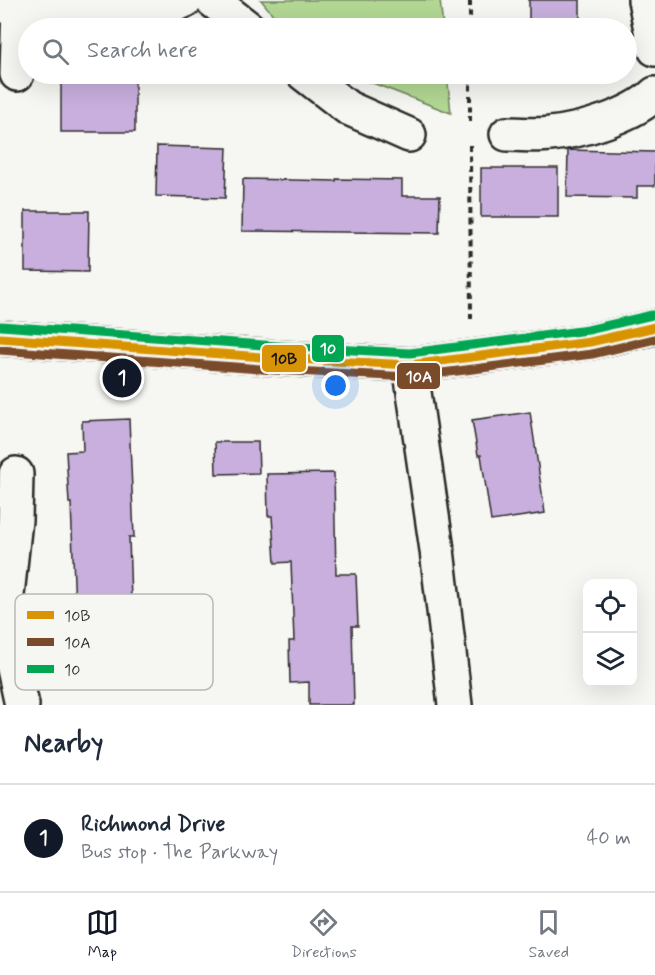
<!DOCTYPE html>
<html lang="en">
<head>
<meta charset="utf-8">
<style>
  :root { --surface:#fff; --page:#f6f6f7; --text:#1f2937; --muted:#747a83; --line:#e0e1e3; --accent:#111827 }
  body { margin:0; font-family:Mynerve,sans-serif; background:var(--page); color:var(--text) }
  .controls { position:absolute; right:18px; bottom:18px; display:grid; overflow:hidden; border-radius:12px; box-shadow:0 6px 24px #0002 }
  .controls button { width:54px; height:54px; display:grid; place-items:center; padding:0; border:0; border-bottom:2px solid var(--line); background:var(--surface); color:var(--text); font:30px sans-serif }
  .you { position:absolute; left:336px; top:386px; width:21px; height:21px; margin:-15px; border:4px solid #fff; border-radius:50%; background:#1a73e8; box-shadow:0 0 0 9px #1a73e833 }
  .badge { display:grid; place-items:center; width:39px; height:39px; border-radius:50%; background:var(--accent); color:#fff; font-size:20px; font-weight:700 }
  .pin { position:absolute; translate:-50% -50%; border:3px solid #fff; box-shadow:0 2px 6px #0006 }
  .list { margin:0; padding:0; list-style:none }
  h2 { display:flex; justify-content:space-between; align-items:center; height:78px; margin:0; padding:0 24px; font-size:26px }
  h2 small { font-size:20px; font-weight:400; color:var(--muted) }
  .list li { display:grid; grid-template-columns:39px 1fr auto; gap:18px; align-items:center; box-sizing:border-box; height:108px; padding:0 24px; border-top:2px solid var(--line) }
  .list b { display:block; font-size:22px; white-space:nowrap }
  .list p { margin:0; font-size:20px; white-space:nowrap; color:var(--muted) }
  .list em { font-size:20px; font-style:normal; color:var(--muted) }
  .icon { flex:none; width:33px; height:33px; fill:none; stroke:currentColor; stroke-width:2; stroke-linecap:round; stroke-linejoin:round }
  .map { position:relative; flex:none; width:655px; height:705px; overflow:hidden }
  .search { position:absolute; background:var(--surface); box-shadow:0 6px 24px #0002; left:18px; right:18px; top:18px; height:66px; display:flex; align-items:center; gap:15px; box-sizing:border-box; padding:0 21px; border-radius:33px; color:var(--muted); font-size:22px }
  .sheet { height:186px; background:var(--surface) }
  nav { display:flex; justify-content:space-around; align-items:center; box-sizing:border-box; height:84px; border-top:2px solid var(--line); background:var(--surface); font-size:16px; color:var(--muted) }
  nav a { display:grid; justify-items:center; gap:3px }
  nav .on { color:var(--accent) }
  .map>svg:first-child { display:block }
  .green { fill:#b2d893; stroke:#6e825f; stroke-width:1.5 }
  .building { fill:#c8afdd; stroke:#2b2b2b; stroke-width:1.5 }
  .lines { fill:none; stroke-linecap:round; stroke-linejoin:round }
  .minor-casing { stroke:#2b2b2b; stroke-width:38 }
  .path { stroke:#2b2b2b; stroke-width:4; stroke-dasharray:6 4.5; stroke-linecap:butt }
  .minor { stroke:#f6f6f2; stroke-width:33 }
  .bus-1-casing { stroke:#f6f6f2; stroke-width:14 }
  .bus-2-casing { stroke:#f6f6f2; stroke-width:14 }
  .bus-3-casing { stroke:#f6f6f2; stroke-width:14 }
  .bus-1 { stroke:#d89406; stroke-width:9 }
  .bus-2 { stroke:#7a4b2a; stroke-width:9 }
  .bus-3 { stroke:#00a651; stroke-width:9 }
  .key { fill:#f6f6f2; stroke:#b9b9b6; stroke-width:1.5 }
  .key-label { font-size:16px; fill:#2b2b2b }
  .line-badge { stroke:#f6f6f2; stroke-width:2 }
  .badge-label { font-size:16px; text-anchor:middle; font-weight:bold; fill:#fff }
  .pale-badge-label { font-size:16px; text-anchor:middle; font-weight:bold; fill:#111 }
</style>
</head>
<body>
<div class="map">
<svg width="655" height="705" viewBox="0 0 655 705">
  <rect width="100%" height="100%" fill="#f6f6f2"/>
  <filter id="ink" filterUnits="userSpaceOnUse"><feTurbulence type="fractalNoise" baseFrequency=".0167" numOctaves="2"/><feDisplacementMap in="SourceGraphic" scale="12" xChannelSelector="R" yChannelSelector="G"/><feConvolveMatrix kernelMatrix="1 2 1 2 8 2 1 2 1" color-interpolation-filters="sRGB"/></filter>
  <g filter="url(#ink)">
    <!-- green -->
    <g class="green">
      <polygon points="261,0 440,0 443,28 284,28"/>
      <polygon points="349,74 447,74 451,113"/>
    </g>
    <!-- building -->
    <g class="building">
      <polygon points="529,0 580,0 580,22 586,22 586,28 514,28 514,22 529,22"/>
      <rect x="61" y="81" width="74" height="51"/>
      <polygon points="157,146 227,148 225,198 156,196"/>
      <polygon points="568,150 655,152 655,186 637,186 637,198 567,197"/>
      <rect x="481" y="168" width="77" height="49"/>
      <polygon points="243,179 336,181 336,179 402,180 402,196 440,196 439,233 242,231"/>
      <polygon points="25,211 89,211 88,272 25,271"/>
      <polygon points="530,412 545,513 491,521 481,455 478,455 472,420"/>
      <polygon points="129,419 134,537 129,537 131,601 144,601 144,680 72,680 72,636 76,636 71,503 69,503 66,452 83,451 82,421"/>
      <polygon points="215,442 258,442 259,473 216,474"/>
      <polygon points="334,473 336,574 356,574 358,626 352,626 354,705 309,705 309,682 290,683 289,641 294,641 291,562 275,563 272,516 268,516 267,474"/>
    </g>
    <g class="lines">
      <defs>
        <g id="minor">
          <polyline points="212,0 248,28"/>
          <polyline points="645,0 655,49"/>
          <polyline points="0,6 175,5 186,0"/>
          <polyline points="17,74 19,6"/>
          <polyline points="304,74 348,108 409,135"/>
          <path d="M507,134c14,0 29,2 43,0 31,-3 82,-18 105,-40"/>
          <polyline points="0,338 276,358 410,365 590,342 655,327"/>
          <polyline points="410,365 437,550 455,705"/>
          <polyline points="16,474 15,520 4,623 22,705"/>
        </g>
      </defs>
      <!-- minor casing -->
      <use href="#minor" class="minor-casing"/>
      <!-- path -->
      <g class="path">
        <polyline points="470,28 470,0"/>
        <polyline points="470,74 470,122"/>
        <polyline points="470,145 471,320"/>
      </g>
      <!-- minor -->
      <use href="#minor" class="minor"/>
      <defs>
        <polyline id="bus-1" points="0,338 276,358 410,365 590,342 655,327"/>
        <polyline id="bus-2" points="0,350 275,370 410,377 592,354 655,339"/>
        <polyline id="bus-3" points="1,326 277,346 410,353 588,330 652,315"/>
      </defs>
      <!-- bus-1 casing -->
      <use href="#bus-1" class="bus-1-casing"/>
      <!-- bus-2 casing -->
      <use href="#bus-2" class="bus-2-casing"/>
      <!-- bus-3 casing -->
      <use href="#bus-3" class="bus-3-casing"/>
      <!-- bus-1 -->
      <use href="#bus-1" class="bus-1"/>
      <!-- bus-2 -->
      <use href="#bus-2" class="bus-2"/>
      <!-- bus-3 -->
      <use href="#bus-3" class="bus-3"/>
    </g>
  </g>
  <!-- legend -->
  <rect x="15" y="594" width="198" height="96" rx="9" class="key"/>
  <rect x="27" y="611" width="27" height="8" fill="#d89406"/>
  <rect x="27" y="638" width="27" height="8" fill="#7a4b2a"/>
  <rect x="27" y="665" width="27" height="8" fill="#00a651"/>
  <g class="key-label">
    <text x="64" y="621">10B</text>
    <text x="64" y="648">10A</text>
    <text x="64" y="675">10</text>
  </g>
  <g class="line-badge">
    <rect x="311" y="334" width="34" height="29" rx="6" fill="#00a651"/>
    <rect x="261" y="344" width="46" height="29" rx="6" fill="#d89406"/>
    <rect x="396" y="362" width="45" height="28" rx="6" fill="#7a4b2a"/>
  </g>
  <g class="badge-label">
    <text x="328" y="354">10</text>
    <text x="419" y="382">10A</text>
  </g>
  <g class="pale-badge-label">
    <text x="284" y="364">10B</text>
  </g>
</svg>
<div class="controls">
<button><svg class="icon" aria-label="locate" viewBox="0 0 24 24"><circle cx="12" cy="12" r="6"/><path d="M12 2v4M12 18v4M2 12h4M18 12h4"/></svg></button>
<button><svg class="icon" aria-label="layers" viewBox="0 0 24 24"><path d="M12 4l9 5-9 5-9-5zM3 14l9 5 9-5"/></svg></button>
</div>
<div class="you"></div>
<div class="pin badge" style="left:122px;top:378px">1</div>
<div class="search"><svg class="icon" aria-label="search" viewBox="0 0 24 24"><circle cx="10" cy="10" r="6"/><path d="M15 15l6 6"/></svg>Search here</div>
</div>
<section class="sheet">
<h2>Nearby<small></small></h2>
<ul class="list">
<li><span class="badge">1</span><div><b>Richmond Drive</b><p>Bus stop · The Parkway</p></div><em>40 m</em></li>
</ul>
</section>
<nav>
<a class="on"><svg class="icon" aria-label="map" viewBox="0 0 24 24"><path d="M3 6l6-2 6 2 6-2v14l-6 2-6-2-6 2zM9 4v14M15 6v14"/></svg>Map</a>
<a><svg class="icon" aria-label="directions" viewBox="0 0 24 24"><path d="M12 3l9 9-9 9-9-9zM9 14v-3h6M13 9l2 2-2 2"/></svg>Directions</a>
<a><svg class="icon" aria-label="saved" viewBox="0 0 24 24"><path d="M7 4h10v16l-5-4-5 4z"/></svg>Saved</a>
</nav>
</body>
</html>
